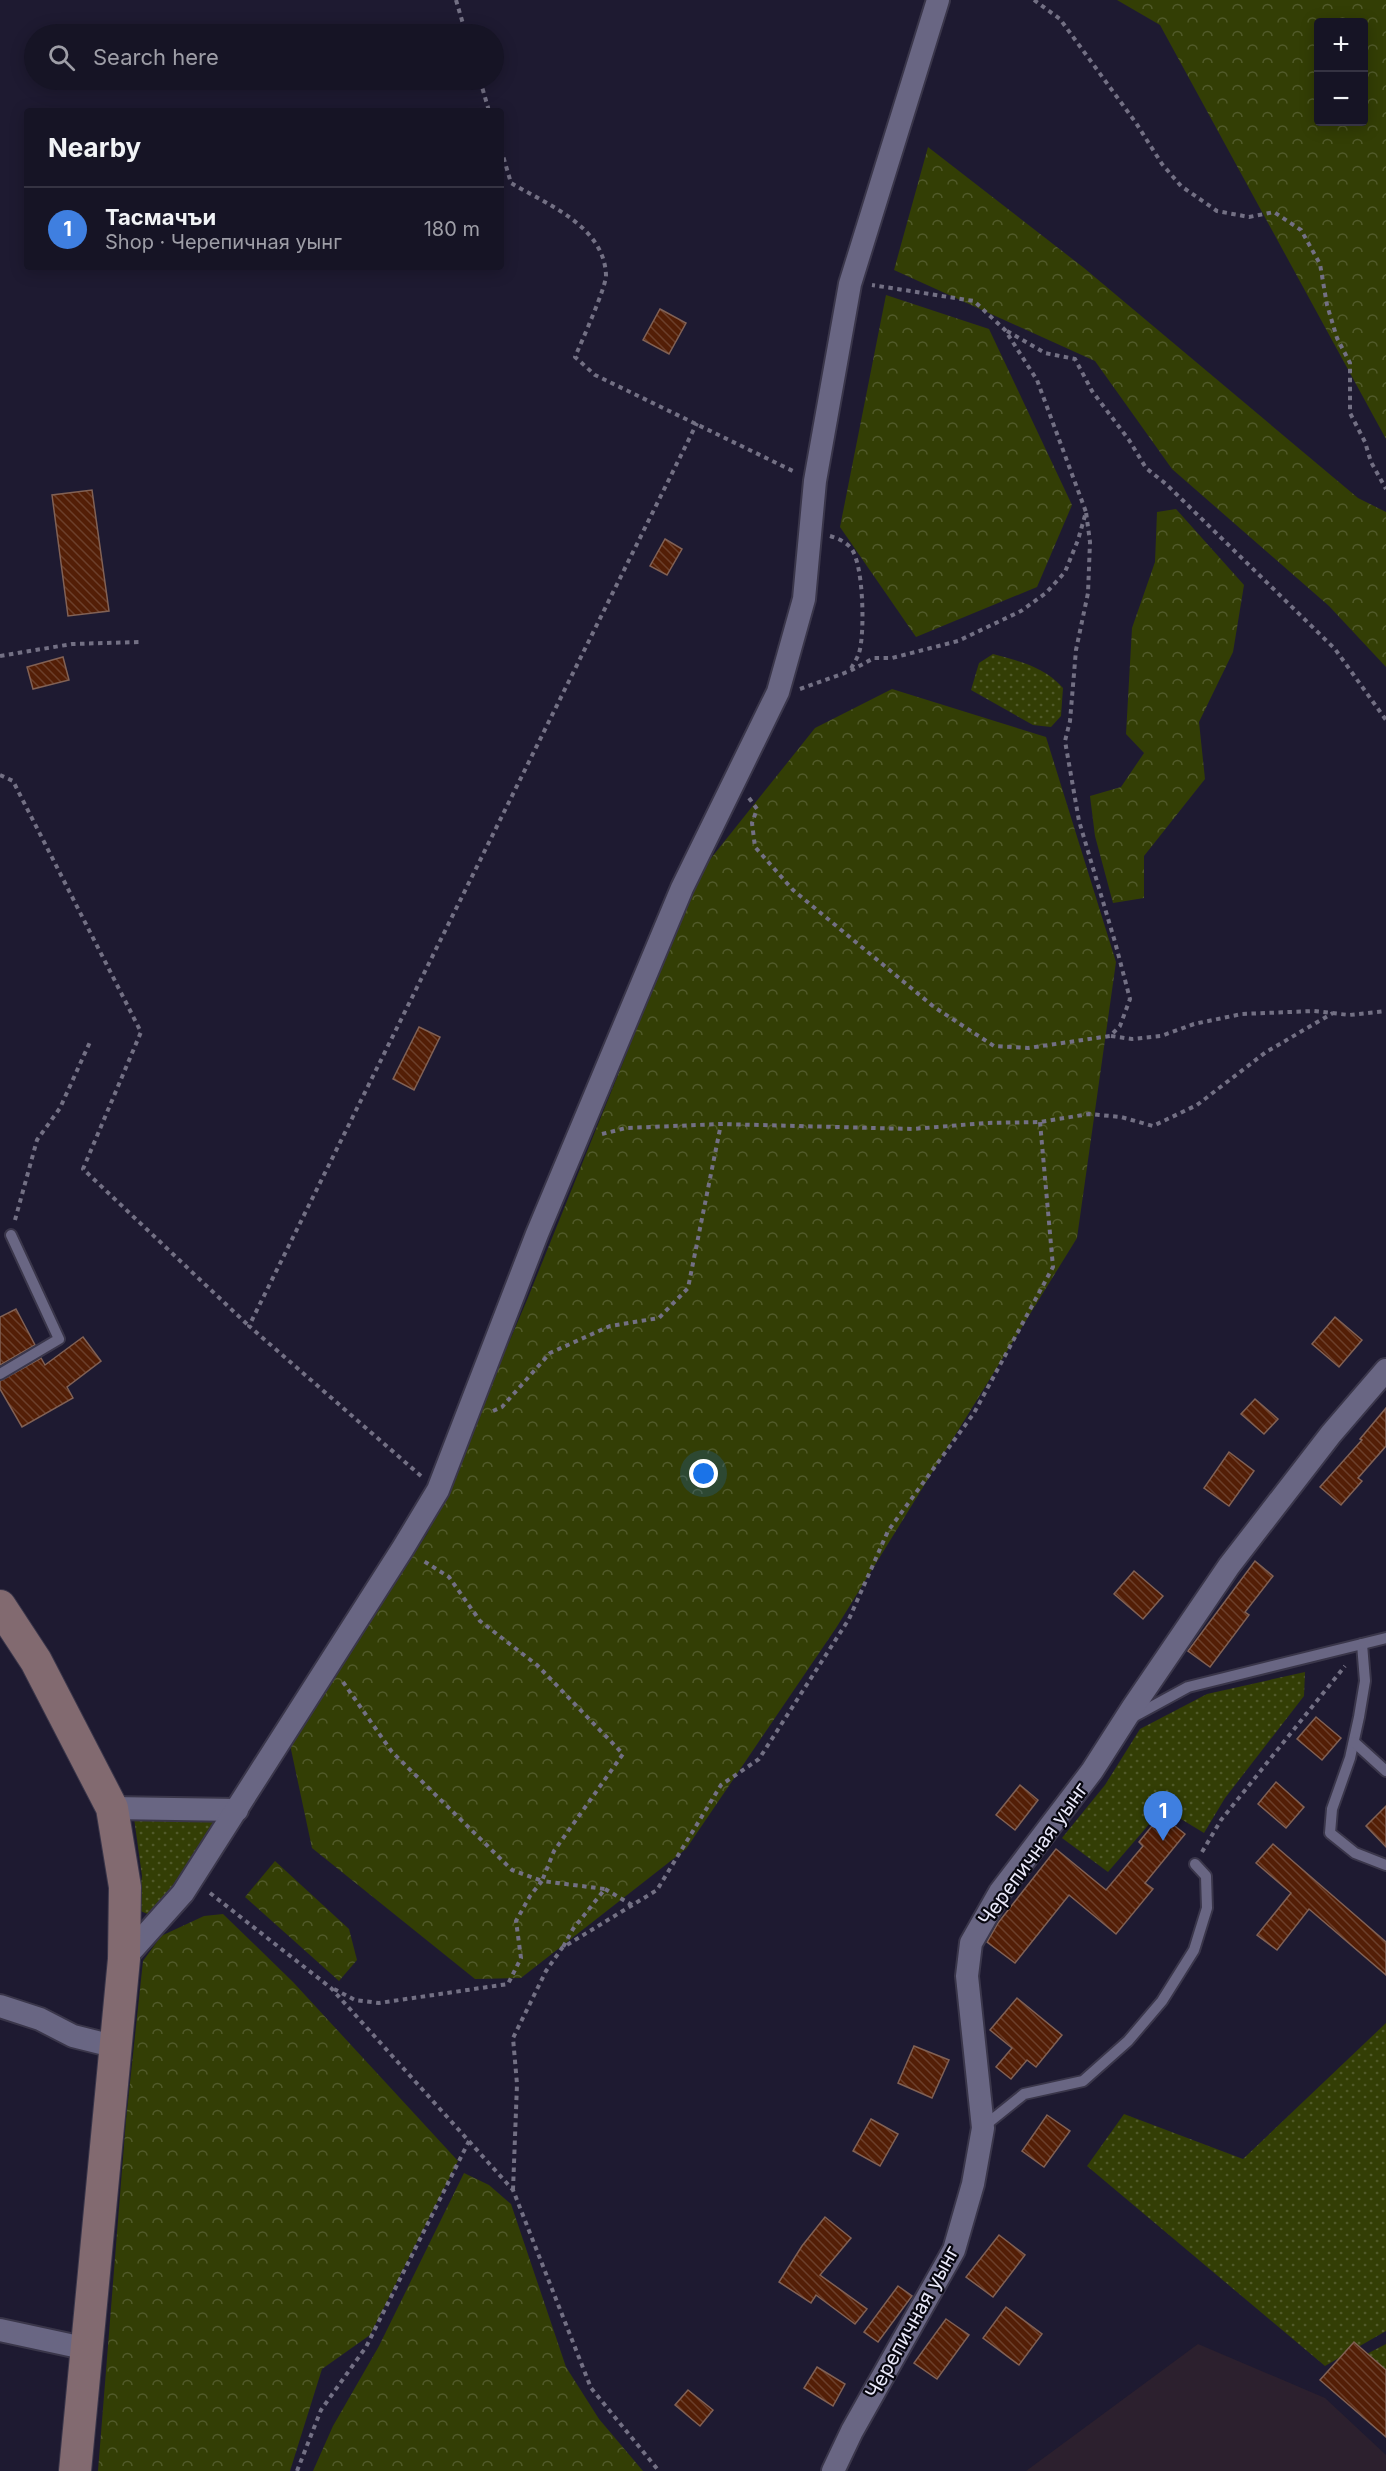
<!DOCTYPE html>
<html lang="en">
<head>
<meta charset="utf-8">
<style>
  :root { --surface:#161425; --page:#1f1d2d; --text:#f1f3f6; --muted:#9e9ea7; --line:#353342; --accent:#7c3aed }
  body { margin:0; font-family:Inter,sans-serif; background:var(--page); color:var(--text) }
  .controls { position:absolute; right:18px; top:18px; display:grid; overflow:hidden; border-radius:6px; box-shadow:0 3px 15px #0003 }
  .controls button { width:54px; height:54px; display:grid; place-items:center; padding:0; border:0; border-bottom:2px solid var(--line); background:var(--surface); color:var(--text); font:30px sans-serif }
  .you { position:absolute; left:704px; top:1474px; width:21px; height:21px; margin:-15px; border:4px solid #fff; border-radius:50%; background:#1a73e8; box-shadow:0 0 0 9px #1a73e833 }
  .badge { display:grid; place-items:center; width:39px; height:39px; border-radius:50%; background:var(--accent); color:#fff; font-size:20px; font-weight:700 }
  .pin { position:absolute; translate:-50% -50px; filter:drop-shadow(0 2px 3px #0008) }
  .pin::after { content:''; position:absolute; top:32px; width:21px; height:18px; background:inherit; clip-path:polygon(0 0,100% 0,50% 100%) }
  .list { margin:0; padding:0; list-style:none }
  h2 { display:flex; justify-content:space-between; align-items:center; height:78px; margin:0; padding:0 24px; font-size:26px }
  h2 small { font-size:20px; font-weight:400; color:var(--muted) }
  .list li { display:grid; grid-template-columns:39px 1fr auto; gap:18px; align-items:center; box-sizing:border-box; height:84px; padding:0 24px; border-top:2px solid var(--line) }
  .list b { display:block; font-size:22px; white-space:nowrap }
  .list p { margin:0; font-size:20px; white-space:nowrap; color:var(--muted) }
  .list em { font-size:20px; font-style:normal; color:var(--muted) }
  .icon { flex:none; width:33px; height:33px; fill:none; stroke:currentColor; stroke-width:2; stroke-linecap:round; stroke-linejoin:round }
  .map { position:relative; flex:none; width:1386px; height:2471px; overflow:hidden }
  .search { position:absolute; background:var(--surface); box-shadow:0 3px 15px #0003; left:24px; top:24px; width:480px; height:66px; display:flex; align-items:center; gap:15px; box-sizing:border-box; padding:0 21px; border-radius:33px; color:var(--muted); font-size:22px }
  .panel { position:absolute; background:var(--surface); box-shadow:0 3px 15px #0003; left:24px; top:108px; width:480px; height:162px; border-radius:6px }
  .map>svg:first-child { display:block }
  .industrial { fill:#2c202e }
  .grass { fill:url(#grass-dots) }
  .forest { fill:url(#forest-crowns); fill-rule:evenodd }
  .building { fill:url(#building-back-hatch); stroke:#816155; stroke-width:1.5 }
  .lines { fill:none; stroke-linecap:round; stroke-linejoin:round }
  .service-casing { stroke:#3a364a; stroke-width:14 }
  .minor-casing { stroke:#3a364a; stroke-width:26 }
  .secondary-casing { stroke:#3a364a; stroke-width:34 }
  .path { stroke:#737084; stroke-width:4; stroke-dasharray:4.5 4.5; stroke-linecap:butt }
  .service { stroke:#696683; stroke-width:10 }
  .minor { stroke:#696683; stroke-width:22 }
  .secondary { stroke:#826a70; stroke-width:32 }
  .labels { text-anchor:middle; dominant-baseline:central; stroke-width:4.5; stroke-linejoin:round; paint-order:stroke }
  .street-label { font-size:20px; fill:#e9e8f9; stroke:#080710 }
</style>
</head>
<body>
<div class="map">
<svg width="1386" height="2471" viewBox="0 0 1386 2471">
  <defs>
    <pattern id="grass-dots" width="8" height="8" patternUnits="userSpaceOnUse" patternTransform="scale(1.5)"><rect width="8" height="8" fill="#333e05"/><path d="M2 2h.1M6 6h.1" fill="none" stroke="#515a2a" stroke-width="1.8" stroke-linecap="round"/></pattern>
    <pattern id="forest-crowns" width="20" height="18" patternUnits="userSpaceOnUse" patternTransform="scale(1.5)"><rect width="20" height="18" fill="#333e05"/><path d="M2 6a3 3 0 1 1 6 0M12 15a3 3 0 1 1 6 0" fill="none" stroke="#515a2a"/></pattern>
    <pattern id="building-back-hatch" width="6" height="6" patternUnits="userSpaceOnUse" patternTransform="scale(1.5)"><rect width="6" height="6" fill="#531e06"/><path d="M-1 5l2 2M0 0l6 6M5-1l2 2" fill="none" stroke="#6c3f2b"/></pattern>
  </defs>
  <rect width="100%" height="100%" fill="#1e1a31"/>
  <!-- industrial -->
  <polygon class="industrial" points="1198,2344 1325,2398 1386,2455 1386,2471 1026,2471"/>
  <!-- grass -->
  <g class="grass">
    <path d="M993,654c28,8 50,12 70,34l-2,28 -10,11 -18,-2 -62,-35 8,-27z"/>
    <polygon points="1305,1672 1304,1696 1225,1798 1204,1833 1163,1808 1108,1872 1062,1838 1105,1785 1140,1729 1207,1694"/>
    <polygon points="134,1818 217,1819 176,1881 150,1915 138,1910 142,1876"/>
    <polygon points="1386,2023 1386,2331 1325,2366 1087,2166 1124,2114 1243,2159"/>
    <polygon points="1386,2344 1386,2385 1359,2358"/>
  </g>
  <!-- forest -->
  <g class="forest">
    <path d="M1117,0h269v439l-226,-414zM1318,22h46v100h-46z"/>
    <polygon points="928,147 1084,268 1358,498 1386,512 1386,667 1329,606 1172,469 1095,361 894,270"/>
    <polygon points="886,295 989,329 1072,505 1037,587 916,637 840,527"/>
    <polygon points="1176,509 1244,585 1233,652 1199,722 1205,779 1144,856 1144,898 1113,903 1095,836 1090,796 1121,787 1144,753 1126,734 1132,628 1155,562 1157,512"/>
    <polygon points="892,689 1046,737 1116,962 1077,1238 836,1628 686,1849 521,1978 475,1979 312,1848 289,1740 332,1671 427,1534 527,1300 700,872 815,728"/>
    <polygon points="275,1861 349,1929 357,1960 339,1981 245,1897"/>
    <polygon points="223,1914 293,1982 458,2161 370,2335 322,2369 290,2471 98,2471 126,2120 143,1961 161,1936 204,1916"/>
    <polygon points="464,2173 489,2185 511,2204 566,2367 599,2419 643,2471 313,2471 333,2426 379,2346"/>
  </g>
  <!-- building -->
  <g class="building">
    <polygon points="660,309 686,323 669,354 643,340"/>
    <polygon points="92,490 109,611 68,616 52,495"/>
    <polygon points="665,539 682,549 667,575 650,566"/>
    <polygon points="63,657 69,680 33,689 27,667"/>
    <polygon points="419,1027 440,1037 414,1090 393,1079"/>
    <polygon points="16,1309 35,1345 0,1365 0,1317"/>
    <polygon points="1335,1317 1362,1340 1339,1367 1312,1344"/>
    <polygon points="83,1337 101,1361 67,1387 73,1398 22,1427 0,1389 0,1381 41,1358 45,1365"/>
    <polygon points="1255,1399 1278,1419 1264,1434 1241,1414"/>
    <polygon points="1386,1408 1386,1446 1358,1478 1362,1481 1341,1505 1320,1487 1362,1440 1360,1439"/>
    <polygon points="1229,1452 1254,1471 1229,1506 1204,1488"/>
    <polygon points="1255,1561 1273,1576 1245,1612 1249,1615 1210,1667 1188,1651"/>
    <polygon points="1134,1571 1163,1596 1143,1619 1114,1594"/>
    <polygon points="1316,1717 1341,1738 1322,1760 1297,1739"/>
    <polygon points="1276,1782 1304,1807 1286,1828 1258,1804"/>
    <polygon points="1020,1785 1038,1800 1015,1830 996,1815"/>
    <polygon points="1386,1806 1386,1847 1366,1826"/>
    <polygon points="1161,1815 1185,1834 1145,1883 1153,1889 1116,1934 1069,1895 1015,1963 987,1942 998,1923 1056,1849 1106,1890 1143,1846 1139,1842"/>
    <polygon points="1273,1844 1386,1942 1386,1975 1309,1909 1277,1950 1257,1935 1291,1893 1256,1863"/>
    <polygon points="1017,1998 1062,2035 1036,2067 1027,2060 1011,2079 996,2067 1012,2048 990,2030"/>
    <polygon points="914,2046 949,2060 932,2098 898,2083"/>
    <polygon points="1047,2115 1070,2131 1044,2167 1022,2151"/>
    <polygon points="871,2119 898,2134 880,2166 853,2151"/>
    <polygon points="825,2217 851,2238 820,2275 867,2309 855,2324 816,2295 811,2303 779,2282 802,2246"/>
    <polygon points="999,2235 1025,2255 993,2297 966,2277"/>
    <polygon points="898,2286 912,2296 878,2342 864,2332"/>
    <polygon points="1006,2307 1042,2334 1019,2365 983,2338"/>
    <polygon points="946,2319 969,2335 937,2379 914,2363"/>
    <polygon points="1354,2342 1386,2370 1386,2437 1320,2380"/>
    <polygon points="817,2367 845,2384 833,2406 804,2388"/>
    <polygon points="688,2390 713,2410 700,2426 675,2405"/>
  </g>
  <g class="lines">
    <defs>
      <g id="service">
        <polyline points="0,1374 59,1339 11,1235"/>
        <polyline points="1362,1644 1365,1681 1359,1717 1350,1758 1332,1809 1330,1833 1355,1853 1386,1865"/>
        <polyline points="1131,1718 1188,1687 1386,1638"/>
        <polyline points="1354,1742 1386,1771"/>
        <polyline points="983,2127 1024,2094 1083,2081 1128,2041 1162,2001 1194,1950 1207,1908 1206,1876 1195,1864"/>
      </g>
      <g id="minor">
        <polyline points="112,1808 237,1810"/>
        <polyline points="124,1959 183,1893 403,1548 438,1490 537,1234 682,888 778,692 804,599 815,481 850,284 938,0"/>
        <polyline points="0,2006 40,2019 73,2036 117,2047"/>
        <polyline points="0,2330 88,2349"/>
        <polyline points="833,2471 852,2431 954,2250 973,2184 983,2128 967,1976 971,1943 1000,1892 1092,1771 1133,1707 1229,1566 1331,1434 1386,1370"/>
      </g>
      <polyline id="secondary" points="0,1606 36,1661 112,1808 125,1887 124,1959 75,2471"/>
    </defs>
    <!-- service casing -->
    <use href="#service" class="service-casing"/>
    <!-- minor casing -->
    <use href="#minor" class="minor-casing"/>
    <!-- secondary casing -->
    <use href="#secondary" class="secondary-casing"/>
    <!-- path -->
    <g class="path">
      <polyline points="456,0 466,34"/>
      <polyline points="1034,0 1060,19 1136,123 1162,164 1181,186 1217,211 1249,217 1274,212 1301,230 1320,264 1327,305 1337,338 1350,363 1350,413 1365,442 1371,462 1386,489"/>
      <polyline points="480,80 489,111"/>
      <path d="M501,149l10,34c37,22 93,43 95,92 1,10 -25,68 -31,82l20,18 200,97"/>
      <polyline points="1007,331 1045,353 1075,359 1092,391 1129,440 1146,468 1166,484 1335,649 1386,720"/>
      <path d="M830,536c7,2 14,5 20,11 14,14 15,88 9,106 -2,6 -6,12 -9,17"/>
      <polyline points="0,656 72,644 139,642"/>
      <polyline points="800,689 850,671 874,658 892,658 958,641 1021,611 1046,593 1065,572 1078,540 1086,512 1037,380 1005,330 974,301 872,285"/>
      <polyline points="0,775 13,781 141,1032 83,1169 249,1326"/>
      <polyline points="749,798 757,809 752,823 755,847 793,890 934,1007 994,1046 1028,1048 1110,1036 1120,1026 1130,999 1115,942 1079,821 1065,741 1070,721 1076,650 1088,593 1090,542 1086,512"/>
      <polyline points="1111,1036 1132,1039 1161,1036 1194,1024 1242,1014 1314,1011 1349,1015 1386,1011"/>
      <polyline points="602,1134 626,1128 721,1124 913,1129 985,1123 1040,1122 1089,1114 1121,1117 1153,1126 1197,1105 1266,1052 1333,1013"/>
      <polyline points="15,1220 37,1140 60,1108 90,1042"/>
      <polyline points="493,1411 502,1407 550,1353 610,1326 659,1318 688,1288 721,1124"/>
      <polyline points="421,1476 249,1326 697,423"/>
      <polyline points="343,1682 392,1752 512,1870 542,1881 554,1851 623,1754 537,1665 480,1621 449,1577 422,1560"/>
      <polyline points="1202,1852 1221,1820 1345,1666"/>
      <polyline points="605,1889 632,1905"/>
      <polyline points="210,1893 331,1988 513,2190 591,2388 659,2471"/>
      <polyline points="334,1989 355,2000 379,2003 508,1984 521,1958 516,1921 530,1896 542,1881 605,1889 573,1929 563,1947"/>
      <polyline points="513,2190 517,2084 513,2038 546,1971 562,1948 657,1890 721,1785 759,1759 849,1619 888,1531 974,1413 1053,1267 1040,1122"/>
      <polyline points="297,2471 321,2410 366,2347 469,2141"/>
    </g>
    <!-- service -->
    <use href="#service" class="service"/>
    <!-- minor -->
    <use href="#minor" class="minor"/>
    <!-- secondary -->
    <use href="#secondary" class="secondary"/>
  </g>
  <g class="labels">
    <!-- street labels -->
    <g class="street-label">
      <text transform="translate(1033 1854) rotate(-54)">Черепичная уынг</text>
      <text transform="translate(912 2322) rotate(-61)">Черепичная уынг</text>
    </g>
  </g>
</svg>
<div class="controls">
<button>+</button>
<button>−</button>
</div>
<div class="you"></div>
<div class="pin badge" style="left:1163px;top:1841px;background:#3f7fe0">1</div>
<div class="search"><svg class="icon" aria-label="search" viewBox="0 0 24 24"><circle cx="10" cy="10" r="6"/><path d="M15 15l6 6"/></svg>Search here</div>
<section class="panel">
<h2>Nearby<small></small></h2>
<ul class="list">
<li><span class="badge" style="background:#3f7fe0">1</span><div><b>Тасмачъи</b><p>Shop · Черепичная уынг</p></div><em>180 m</em></li>
</ul>
</section>
</div>
</body>
</html>
